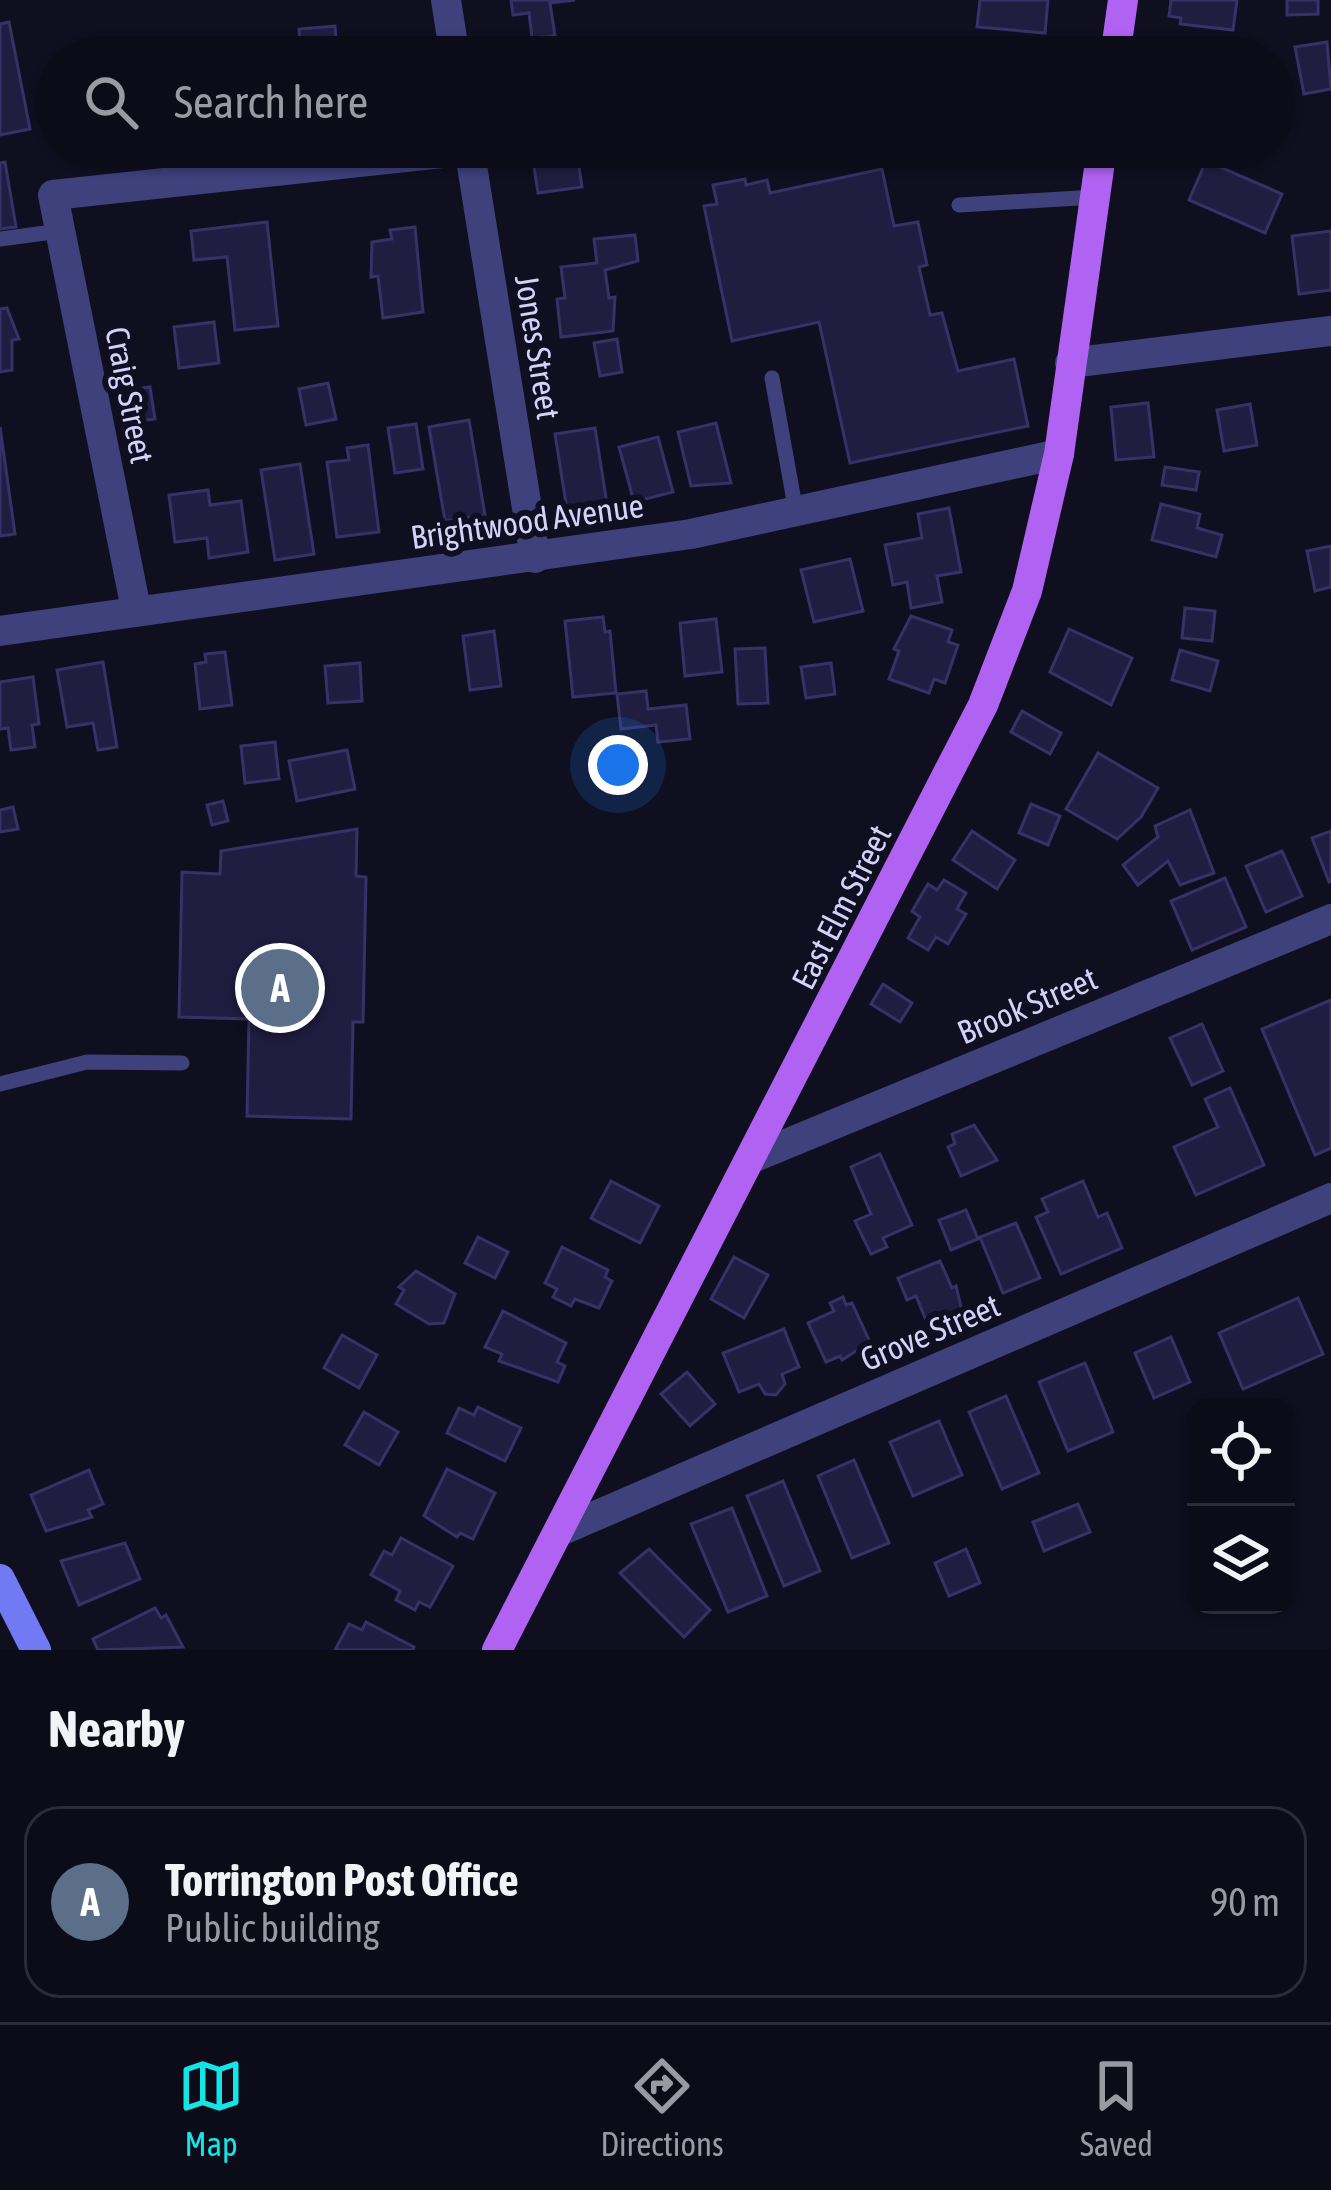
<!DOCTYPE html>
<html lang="en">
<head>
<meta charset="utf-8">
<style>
  :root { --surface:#0c0b18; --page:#1a1925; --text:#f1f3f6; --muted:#9a9ba2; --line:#2c2b37; --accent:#13e4e6 }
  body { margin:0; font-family:"Asap Condensed",sans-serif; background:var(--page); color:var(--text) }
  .controls { position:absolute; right:36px; bottom:36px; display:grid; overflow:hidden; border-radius:24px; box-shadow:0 3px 9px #0004 }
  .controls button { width:108px; height:108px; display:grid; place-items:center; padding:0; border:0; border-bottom:3px solid var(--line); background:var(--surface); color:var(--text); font:60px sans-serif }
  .you { position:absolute; left:618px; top:765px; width:42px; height:42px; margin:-30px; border:9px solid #fff; border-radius:50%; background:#1a73e8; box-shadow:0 0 0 18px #1a73e833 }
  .badge { display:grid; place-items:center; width:78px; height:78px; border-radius:50%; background:var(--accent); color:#fff; font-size:39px; font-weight:700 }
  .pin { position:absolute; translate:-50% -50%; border:6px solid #fff; box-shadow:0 3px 12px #0006 }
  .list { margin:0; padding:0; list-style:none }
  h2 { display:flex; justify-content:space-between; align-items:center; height:156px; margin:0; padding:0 48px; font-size:51px }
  h2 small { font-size:39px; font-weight:400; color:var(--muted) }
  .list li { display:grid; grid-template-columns:78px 1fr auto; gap:36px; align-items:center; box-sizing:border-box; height:192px; margin:0 24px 24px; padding:0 24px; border:3px solid var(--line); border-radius:36px }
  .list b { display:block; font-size:45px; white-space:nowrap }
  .list p { margin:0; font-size:39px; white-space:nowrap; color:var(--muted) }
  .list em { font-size:39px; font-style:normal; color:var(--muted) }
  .icon { flex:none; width:66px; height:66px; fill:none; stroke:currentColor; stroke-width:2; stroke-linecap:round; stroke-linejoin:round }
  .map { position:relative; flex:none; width:1331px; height:1650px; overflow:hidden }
  .search { position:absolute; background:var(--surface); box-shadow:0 3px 9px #0004; left:36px; right:36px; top:36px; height:132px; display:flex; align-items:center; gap:30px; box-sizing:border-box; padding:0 42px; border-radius:66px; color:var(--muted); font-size:45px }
  .sheet { height:372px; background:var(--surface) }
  nav { display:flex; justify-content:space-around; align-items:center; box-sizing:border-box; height:168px; border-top:3px solid var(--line); background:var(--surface); font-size:33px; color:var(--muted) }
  nav a { display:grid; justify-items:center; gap:6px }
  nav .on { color:var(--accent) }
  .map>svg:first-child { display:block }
  .building { fill:#211d40; stroke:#37316a; stroke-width:3 }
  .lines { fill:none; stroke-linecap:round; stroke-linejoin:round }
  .lane { stroke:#3e417c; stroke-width:15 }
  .street { stroke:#3e417c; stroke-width:30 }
  .secondary { stroke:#7179f3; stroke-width:30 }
  .primary { stroke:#b063f2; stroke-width:30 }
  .labels { text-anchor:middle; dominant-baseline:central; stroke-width:12; stroke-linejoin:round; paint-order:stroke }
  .street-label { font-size:33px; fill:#d3d2fb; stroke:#100f20 }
</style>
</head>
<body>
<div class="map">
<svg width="1331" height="1650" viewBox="0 0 1331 1650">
  <rect width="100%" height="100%" fill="#100f20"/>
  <!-- building -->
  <g class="building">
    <polygon points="511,0 575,0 550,3 555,36 532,38 529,13 513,15"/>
    <polygon points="980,0 1048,0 1045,33 977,27"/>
    <polygon points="1171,0 1237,0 1233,30 1180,24 1181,18 1169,16"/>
    <polygon points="1287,0 1318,0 1318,14 1287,15"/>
    <polygon points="9,22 30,129 0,135 0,24"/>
    <polygon points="335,26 337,51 393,47 394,57 301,57 299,29"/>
    <polygon points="238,42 240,57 204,57 203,46"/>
    <polygon points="1327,42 1331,89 1304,94 1295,47"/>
    <polygon points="531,147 576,147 582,187 538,193"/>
    <polygon points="1206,161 1282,194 1265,233 1189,200"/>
    <polygon points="5,162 16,227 0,229 0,163"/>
    <polygon points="882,169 894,226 918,222 927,265 919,267 930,315 942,313 958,371 1014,359 1028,426 850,463 819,322 732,341 704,206 717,204 713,185 745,179 746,185 767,180 770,193"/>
    <polygon points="267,222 278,326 235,330 227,257 194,260 191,231"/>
    <polygon points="415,227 423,312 383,318 378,276 371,277 372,242 392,239 390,230"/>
    <polygon points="1331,231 1331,290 1299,294 1292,236"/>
    <polygon points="635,235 638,261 605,270 609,298 615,297 613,331 561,337 557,299 565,298 561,267 597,263 594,239"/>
    <polygon points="7,308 19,339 12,340 12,370 0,372 0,309"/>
    <polygon points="214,322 219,363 179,368 174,327"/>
    <polygon points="617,339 622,372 600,376 594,343"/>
    <polygon points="328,383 336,419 306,425 299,389"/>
    <polygon points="150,387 155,419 124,423 120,391"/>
    <polygon points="1148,403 1154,457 1116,460 1111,407"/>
    <polygon points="1250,404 1257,445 1224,451 1217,410"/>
    <polygon points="469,420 485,515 445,521 429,427"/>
    <polygon points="716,423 731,483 691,486 678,432"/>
    <polygon points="416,424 423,469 395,473 388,428"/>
    <polygon points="0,427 15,534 0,536"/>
    <polygon points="595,428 608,510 568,516 555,434"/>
    <polygon points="658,437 673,492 634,502 619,447"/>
    <polygon points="368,445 379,532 337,537 327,462 349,460 347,448"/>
    <polygon points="300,464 314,554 275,560 261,470"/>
    <polygon points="1165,467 1199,472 1196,490 1162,485"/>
    <polygon points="208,490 210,505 241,501 248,552 209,558 207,538 175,542 169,495"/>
    <polygon points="1161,504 1200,514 1197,528 1222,535 1216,557 1152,540"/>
    <polygon points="949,508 961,572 937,576 942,602 911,608 907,582 893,585 885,545 922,538 918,514"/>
    <polygon points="1331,546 1331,587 1315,591 1307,551"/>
    <polygon points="850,559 863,611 814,622 801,570"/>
    <polygon points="1185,608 1215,611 1212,641 1182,638"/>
    <polygon points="911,616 952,630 948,642 958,645 945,683 934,679 929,693 889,679 899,651 894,649"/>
    <polygon points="603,617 605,632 610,631 616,693 573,697 565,621"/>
    <polygon points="716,619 722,672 685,676 680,623"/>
    <polygon points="1069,629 1132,658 1111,705 1050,672"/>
    <polygon points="494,631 501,686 470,690 463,636"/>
    <polygon points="765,648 768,703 738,704 735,649"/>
    <polygon points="1180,650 1218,661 1210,691 1172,680"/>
    <polygon points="225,652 232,705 200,709 195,664 206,662 205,654"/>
    <polygon points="103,662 117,747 98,750 93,723 67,727 57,670"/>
    <polygon points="360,663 362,701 328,703 325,666"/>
    <polygon points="831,663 835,694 806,698 801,667"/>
    <polygon points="33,677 39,724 32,725 35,747 11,750 8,728 0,729 0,682"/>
    <polygon points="646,691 648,709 686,705 690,739 658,742 656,725 621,729 617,694"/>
    <polygon points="1022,711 1061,733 1050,754 1011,732"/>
    <polygon points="275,742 279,779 245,783 241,746"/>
    <polygon points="347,750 355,789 297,801 289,761"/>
    <polygon points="1098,753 1158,788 1141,817 1117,839 1066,809"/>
    <polygon points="223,801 228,821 212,825 207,805"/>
    <polygon points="1031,804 1060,816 1048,845 1019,833"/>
    <polygon points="13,807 18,829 0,832 0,810"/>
    <polygon points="1190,810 1214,873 1180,885 1168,861 1138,885 1123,865 1158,837 1155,826"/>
    <polygon points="357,829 356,876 366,877 363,1022 353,1022 351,1119 247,1116 249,1019 179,1017 182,872 220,874 221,851"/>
    <polygon points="972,831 1015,860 997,889 953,860"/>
    <polygon points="1331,831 1331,881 1329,882 1312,838"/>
    <polygon points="1282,851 1302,896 1266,912 1246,866"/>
    <polygon points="1225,878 1246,927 1192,950 1171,901"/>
    <polygon points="944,880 966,893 957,909 966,914 948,944 936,937 928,950 908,938 920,917 912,911 928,884 937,890"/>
    <polygon points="883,984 912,1003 900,1022 871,1004"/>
    <polygon points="1331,1000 1331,1148 1315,1155 1262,1029"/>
    <polygon points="1202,1024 1223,1071 1192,1085 1170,1038"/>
    <polygon points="1230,1088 1264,1165 1196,1195 1174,1147 1218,1127 1205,1099"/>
    <polygon points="974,1125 997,1160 961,1176 948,1147 955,1144 952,1134"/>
    <polygon points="880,1154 912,1225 883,1238 887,1247 871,1254 855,1221 871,1214 851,1167"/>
    <polygon points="611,1181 659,1206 640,1243 591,1218"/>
    <polygon points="1083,1181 1098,1217 1107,1213 1122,1248 1061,1274 1036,1217 1048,1212 1042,1199"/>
    <polygon points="966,1210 978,1239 951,1250 939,1220"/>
    <polygon points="1016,1223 1040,1278 1003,1293 980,1237"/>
    <polygon points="478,1237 508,1252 495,1278 465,1263"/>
    <polygon points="562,1247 608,1270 605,1277 612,1281 599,1308 575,1299 571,1306 553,1297 557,1289 545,1283"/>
    <polygon points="734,1257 768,1275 744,1318 711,1299"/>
    <polygon points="940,1261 952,1288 956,1286 963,1315 928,1325 916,1296 907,1300 898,1278"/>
    <polygon points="416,1271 455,1294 444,1323 429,1324 396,1304 404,1290 399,1287"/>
    <polygon points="843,1297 846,1305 852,1303 870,1342 842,1360 840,1356 826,1362 808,1323 834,1311 830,1303"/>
    <polygon points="1298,1298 1323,1354 1243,1389 1219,1333"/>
    <polygon points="503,1311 566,1343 557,1362 565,1366 558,1382 499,1361 502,1354 485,1347"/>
    <polygon points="784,1329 799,1367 782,1374 785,1384 776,1395 765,1394 759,1384 739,1392 723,1353"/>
    <polygon points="342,1335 377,1355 359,1388 324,1368"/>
    <polygon points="1171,1337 1190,1382 1154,1398 1135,1353"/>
    <polygon points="1085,1363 1113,1432 1068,1451 1039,1382"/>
    <polygon points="687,1372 715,1404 690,1426 661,1394"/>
    <polygon points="1006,1396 1039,1473 1002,1489 969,1412"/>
    <polygon points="478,1407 521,1428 505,1461 447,1433 459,1408 474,1415"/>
    <polygon points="364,1412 398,1432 379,1465 345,1445"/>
    <polygon points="939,1421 962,1475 913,1496 890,1442"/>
    <polygon points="854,1460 889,1543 852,1558 818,1476"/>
    <polygon points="447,1469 495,1493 473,1539 460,1533 457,1537 424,1516"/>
    <polygon points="89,1470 103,1504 88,1510 92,1517 46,1531 31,1495"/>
    <polygon points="783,1481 820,1571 784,1586 747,1496"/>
    <polygon points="1078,1504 1090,1532 1044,1551 1033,1522"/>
    <polygon points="732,1508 767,1596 728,1612 691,1524"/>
    <polygon points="401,1538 453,1566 430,1607 419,1602 415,1610 396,1600 400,1591 371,1575 384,1551 392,1555"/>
    <polygon points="125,1543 140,1579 79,1605 61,1561"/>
    <polygon points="649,1549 710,1610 684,1637 620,1573"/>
    <polygon points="966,1549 980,1583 949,1596 935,1563"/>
    <polygon points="155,1608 161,1618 166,1615 183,1647 98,1650 93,1639"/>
    <polygon points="366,1622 414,1647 413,1650 335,1650 349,1624 362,1630"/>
  </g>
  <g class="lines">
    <!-- lane -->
    <g class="lane">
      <polyline points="959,205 1095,197"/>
      <polyline points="0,239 60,231"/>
      <polyline points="772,378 796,512"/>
      <polyline points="0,1084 87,1062 182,1063"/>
    </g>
    <!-- street -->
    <g class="street">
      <polyline points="446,0 455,57"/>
      <polyline points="469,147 535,558"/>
      <polyline points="1070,363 1331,331"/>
      <polyline points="136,609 53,195 470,150"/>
      <polyline points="0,631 691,534 1059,454"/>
      <polyline points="750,1159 1331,919"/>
      <polyline points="558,1532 1331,1198"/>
    </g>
    <!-- secondary -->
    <polyline class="secondary" points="0,1579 36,1650"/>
    <!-- primary -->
    <g class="primary">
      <polyline points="1115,57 1123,0"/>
      <polyline points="497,1650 983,705 1027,591 1059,454 1102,147"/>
    </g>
  </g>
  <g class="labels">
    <!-- street labels -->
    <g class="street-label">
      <text transform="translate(538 347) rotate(81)">Jones Street</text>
      <text transform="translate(130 395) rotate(79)">Craig Street</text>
      <text transform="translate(527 521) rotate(-8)">Brightwood Avenue</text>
      <text transform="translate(841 907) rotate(-63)">East Elm Street</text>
      <text transform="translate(1027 1005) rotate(-23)">Brook Street</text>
      <text transform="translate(930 1332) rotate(-23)">Grove Street</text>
    </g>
  </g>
</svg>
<div class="controls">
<button><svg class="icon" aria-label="locate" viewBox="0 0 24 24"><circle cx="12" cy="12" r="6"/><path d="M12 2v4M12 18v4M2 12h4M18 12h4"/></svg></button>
<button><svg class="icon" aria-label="layers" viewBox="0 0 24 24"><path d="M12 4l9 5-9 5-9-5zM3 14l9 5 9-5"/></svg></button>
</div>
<div class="you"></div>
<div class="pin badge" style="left:280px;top:988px;background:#5c6f8a">A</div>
<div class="search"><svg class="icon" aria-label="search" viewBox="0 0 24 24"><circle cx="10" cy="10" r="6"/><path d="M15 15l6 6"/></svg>Search here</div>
</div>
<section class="sheet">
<h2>Nearby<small></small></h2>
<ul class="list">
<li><span class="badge" style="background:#5c6f8a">A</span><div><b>Torrington Post Office</b><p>Public building</p></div><em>90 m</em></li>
</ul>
</section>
<nav>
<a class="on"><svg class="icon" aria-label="map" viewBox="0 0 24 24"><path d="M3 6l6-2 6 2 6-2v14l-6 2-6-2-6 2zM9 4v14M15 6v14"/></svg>Map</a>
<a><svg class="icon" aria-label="directions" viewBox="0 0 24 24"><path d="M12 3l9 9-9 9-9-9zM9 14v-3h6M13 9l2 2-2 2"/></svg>Directions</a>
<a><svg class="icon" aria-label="saved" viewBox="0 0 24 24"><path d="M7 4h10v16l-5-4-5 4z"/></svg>Saved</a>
</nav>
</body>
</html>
